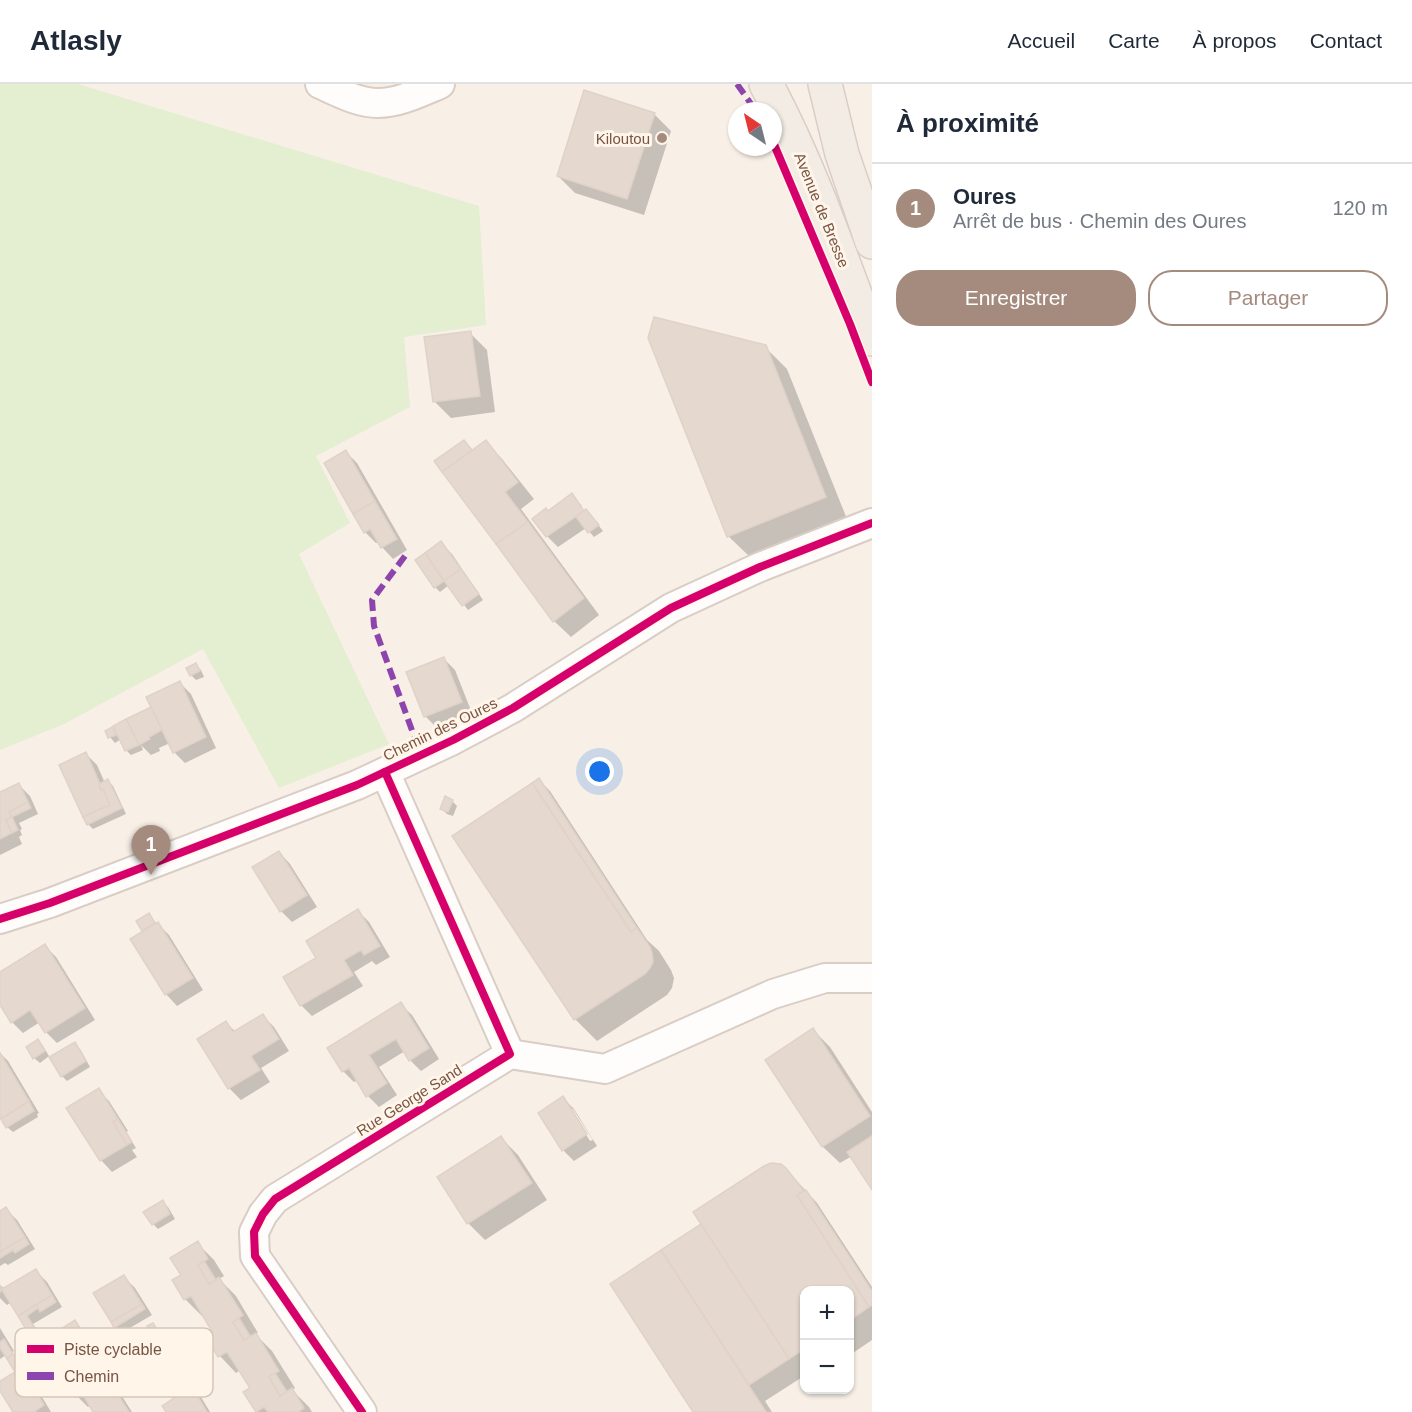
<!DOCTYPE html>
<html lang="fr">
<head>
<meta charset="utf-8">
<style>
  :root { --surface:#fff; --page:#f6f6f7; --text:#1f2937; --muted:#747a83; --line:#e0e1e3; --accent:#a58b7e }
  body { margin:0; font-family:Helvetica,sans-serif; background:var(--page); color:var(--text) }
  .controls { position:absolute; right:18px; bottom:18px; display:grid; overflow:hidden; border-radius:12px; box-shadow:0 2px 4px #0004 }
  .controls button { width:54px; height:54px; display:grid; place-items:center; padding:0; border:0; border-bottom:2px solid var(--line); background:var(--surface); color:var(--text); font:30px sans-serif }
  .compass { position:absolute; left:728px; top:18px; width:54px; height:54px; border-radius:50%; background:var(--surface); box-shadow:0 2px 4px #0004; rotate:325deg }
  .you { position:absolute; left:600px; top:688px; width:21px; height:21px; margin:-15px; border:4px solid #fff; border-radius:50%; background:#1a73e8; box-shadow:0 0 0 9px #1a73e833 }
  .badge { display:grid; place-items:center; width:39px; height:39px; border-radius:50%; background:var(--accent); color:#fff; font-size:20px; font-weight:700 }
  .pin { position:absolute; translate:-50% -50px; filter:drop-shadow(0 2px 3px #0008) }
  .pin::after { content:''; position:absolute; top:32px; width:21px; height:18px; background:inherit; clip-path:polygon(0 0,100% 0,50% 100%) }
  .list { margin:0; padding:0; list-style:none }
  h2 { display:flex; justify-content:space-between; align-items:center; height:78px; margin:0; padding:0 24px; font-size:26px }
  h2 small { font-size:20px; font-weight:400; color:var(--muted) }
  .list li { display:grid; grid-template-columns:39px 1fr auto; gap:18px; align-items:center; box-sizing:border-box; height:90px; padding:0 24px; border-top:2px solid var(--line) }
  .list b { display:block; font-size:22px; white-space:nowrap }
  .list p { margin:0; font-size:20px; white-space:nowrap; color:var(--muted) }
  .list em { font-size:20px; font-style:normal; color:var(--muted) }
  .actions { display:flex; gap:12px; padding:18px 24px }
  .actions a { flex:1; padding:14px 0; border:2px solid var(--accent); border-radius:24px; text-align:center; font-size:21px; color:var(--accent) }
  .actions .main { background:var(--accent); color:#fff }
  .map { position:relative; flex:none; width:872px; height:1328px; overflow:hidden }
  header { display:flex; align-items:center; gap:36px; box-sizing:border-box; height:84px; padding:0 30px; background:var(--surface); border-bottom:2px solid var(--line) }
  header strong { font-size:28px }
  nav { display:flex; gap:33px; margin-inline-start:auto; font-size:21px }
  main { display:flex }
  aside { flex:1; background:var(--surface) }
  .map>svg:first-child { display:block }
  .green { fill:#e4eed0 }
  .shadow { fill:#0003; fill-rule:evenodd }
  .building { fill:#e5d8ce; stroke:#e1d2c9; stroke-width:1.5 }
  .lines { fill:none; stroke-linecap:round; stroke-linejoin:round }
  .minor-casing { stroke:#d9cdc5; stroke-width:32 }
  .primary-casing { stroke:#dacdc6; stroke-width:36 }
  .minor { stroke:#fefdfb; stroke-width:28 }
  .primary { stroke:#f2ece4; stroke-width:33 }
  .quiet { stroke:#8e44ad; stroke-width:6; stroke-dasharray:12 6; stroke-linecap:butt }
  .cycleway-casing { stroke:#fff5e9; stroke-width:11 }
  .cycleway { stroke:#d6006c; stroke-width:8 }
  .poi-dot { fill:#a58b7e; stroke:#fff5e9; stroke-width:2 }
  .labels { text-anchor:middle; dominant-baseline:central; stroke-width:6; stroke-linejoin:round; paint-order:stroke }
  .poi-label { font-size:15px; fill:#785445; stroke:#fff5e9; text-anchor:end }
  .street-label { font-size:15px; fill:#785445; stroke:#fff5e9 }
  .key { fill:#fff5e9; stroke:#d6c5b8; stroke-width:1.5 }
  .key-label { font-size:16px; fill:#785445 }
</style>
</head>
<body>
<header>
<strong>Atlasly</strong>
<nav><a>Accueil</a><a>Carte</a><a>À propos</a><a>Contact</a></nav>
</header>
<main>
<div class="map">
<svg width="872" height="1328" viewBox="0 0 872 1328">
  <rect width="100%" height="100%" fill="#f8f0e7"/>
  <!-- green -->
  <polygon class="green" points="0,0 78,0 479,122 486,241 404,253 410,323 316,372 350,439 299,470 389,660 279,704 203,565 64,640 0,666"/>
  <!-- shadow -->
  <g class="shadow">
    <polygon points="654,30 671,47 644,131 575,109 558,92"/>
    <polygon points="470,249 487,266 495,328 451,334 434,317"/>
    <polygon points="765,263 787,285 847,435 750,473 728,452"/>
    <polygon points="486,358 502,375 534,415 521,425 599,531 571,553 554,537 436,378 469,363 472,368"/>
    <polygon points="346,368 357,379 407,466 393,475 382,463 379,458 376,459 365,448"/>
    <polygon points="572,411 582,422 579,422 587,434 591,432 603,447 594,453 586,444 558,463 547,452 548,428"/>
    <polygon points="441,459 452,470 483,516 468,526 449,501 440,508 435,503"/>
    <polygon points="444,575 455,586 472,629 436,643 425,632"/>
    <polygon points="196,581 201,586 204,593 196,596 191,591"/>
    <polygon points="180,599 191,610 216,664 185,679 174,668 170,659 159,664 160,667 151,671 141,661 143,666 131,671 126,666 121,655 115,659 110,653 112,645 119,652 153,624"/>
    <polygon points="86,670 97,681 105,699 108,697 113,702 126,730 93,745 88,740"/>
    <polygon points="539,696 550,707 647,856 659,867 671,886 674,894 672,904 667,911 597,957 575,935 455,752"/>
    <polygon points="19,701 30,712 38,730 19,739 22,745 20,746 22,751 19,753 22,760 0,771 0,710"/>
    <polygon points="452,717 457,722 453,732 447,730 442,725"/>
    <polygon points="279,768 290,780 317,823 292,838 281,827"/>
    <polygon points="358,827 369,838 390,873 376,881 372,877 354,888 363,902 312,932 301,921 318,874"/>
    <polygon points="149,831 157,840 158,840 169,851 203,906 177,922 166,910 144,848 138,838"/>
    <polygon points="45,862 56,873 95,936 57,959 46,948 40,938 23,949 12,938 0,918 0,890"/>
    <polygon points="400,920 412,931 439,975 421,987 410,976 405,967 379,983 397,1011 379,1023 368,1012 358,996 354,998 343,987"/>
    <polygon points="263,932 274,943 289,967 261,984 270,998 241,1016 230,1005 200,955 226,939 236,948"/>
    <polygon points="813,946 830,963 872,1028 872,1103 852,1072 840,1079 823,1063 767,976"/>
    <polygon points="38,957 43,962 49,972 40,979 34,974"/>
    <polygon points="75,960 80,965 90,983 67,997 62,992"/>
    <polygon points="0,969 8,977 39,1029 37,1030 38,1033 13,1048 7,1043 0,1030"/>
    <polygon points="98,1006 109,1017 128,1047 126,1048 136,1064 132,1066 137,1073 112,1088 101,1076"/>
    <path d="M563,1014l11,11 23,37 -23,15 -11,-11zM570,1025h3l20,31 -3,1z"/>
    <polygon points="501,1054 518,1071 547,1116 485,1156 468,1139 439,1094"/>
    <polygon points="786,1085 817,1119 872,1203 872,1256 850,1271 850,1206 804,1206 804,1292 765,1317 772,1328 695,1328 612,1200 701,1142"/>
    <polygon points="162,1118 168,1123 175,1135 158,1145 153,1140"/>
    <polygon points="6,1125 17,1136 35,1165 8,1181 5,1179 0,1182 0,1129"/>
    <polygon points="197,1159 214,1176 224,1192 219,1195 236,1212 258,1249 255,1250 272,1267 295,1304 292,1306 309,1323 312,1328 258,1328 245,1309 252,1305 240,1286 236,1289 220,1272 208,1254 215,1250 204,1231 202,1232 185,1215 183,1191"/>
    <polygon points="36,1187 47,1198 62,1223 33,1240 39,1250 45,1256 75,1238 86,1249 101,1274 67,1296 51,1270 48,1272 37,1261 11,1218 7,1221 0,1214 0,1201 5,1205"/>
    <polygon points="124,1193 135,1204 152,1231 123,1248 121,1248 116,1243"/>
    <polygon points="153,1241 164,1252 186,1287 158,1305 156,1303 155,1304 150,1299"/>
    <polygon points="0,1244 14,1267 12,1268 18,1277 24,1283 51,1328 15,1328 0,1304 0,1299 17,1289 6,1271 0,1275"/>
    <polygon points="75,1295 85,1308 107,1295 118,1306 132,1328 95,1328 91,1321 88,1323 77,1312 69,1299"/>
    <polygon points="187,1297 198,1308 210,1328 167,1328 188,1307"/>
  </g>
  <!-- building -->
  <g class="building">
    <polygon points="584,6 655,29 627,115 557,92"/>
    <polygon points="654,233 766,261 826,413 727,453 648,254"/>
    <polygon points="471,247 480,312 433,318 424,253"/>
    <polygon points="464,356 472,366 442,388 434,377"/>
    <polygon points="486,356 518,398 505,408 528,438 496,460 442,388"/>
    <polygon points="346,366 375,417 353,430 324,379"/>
    <polygon points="572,409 584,427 546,453 532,435 546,424 548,427"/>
    <polygon points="375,417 397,455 381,464 370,445 364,449 353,430"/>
    <polygon points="586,425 599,441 588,449 576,433"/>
    <polygon points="528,438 584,514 553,538 496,460"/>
    <polygon points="441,457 461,485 444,497 425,469"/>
    <polygon points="425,469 444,497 434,504 415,476"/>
    <polygon points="461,485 479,510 462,522 444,497"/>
    <polygon points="444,573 462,618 424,633 406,588"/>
    <polygon points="196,579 200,587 190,592 186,584"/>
    <polygon points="180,597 206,653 173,669 146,613"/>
    <polygon points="151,623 162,646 149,653 150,655 139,661 126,635"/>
    <polygon points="126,635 139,661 125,667 113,642"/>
    <polygon points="112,643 116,651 108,654 105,647"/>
    <polygon points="86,668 100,700 99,700 101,706 103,705 110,721 83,733 59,681"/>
    <polygon points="539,694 637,844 631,848 532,699"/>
    <polygon points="108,695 122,724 87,741 83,733 110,721 103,705 101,706 99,700"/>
    <polygon points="19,699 28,718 9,728 12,733 6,736 12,749 0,755 0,708"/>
    <polygon points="532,699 631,848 637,844 650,863 652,869 653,878 650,884 645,890 574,936 452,752"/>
    <polygon points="445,712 453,716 448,728 440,725"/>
    <polygon points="28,718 31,724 12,733 9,728"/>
    <polygon points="12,733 18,746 12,749 6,736"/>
    <polygon points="279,767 307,811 280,828 252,783"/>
    <polygon points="358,825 380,862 364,871 361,866 344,876 353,891 300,922 283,893 316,874 306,857"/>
    <polygon points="149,829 155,839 142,847 136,837"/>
    <polygon points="158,838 193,894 165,911 130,855"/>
    <polygon points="45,860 85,924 45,949 30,926 11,939 0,921 0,888"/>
    <polygon points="401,918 429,964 409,977 396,955 369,971 387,999 366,1013 349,984 342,988 327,964"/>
    <polygon points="263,930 279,955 251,972 260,986 228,1005 197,955 226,937 233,948"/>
    <polygon points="813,944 870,1032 822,1063 765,976"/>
    <polygon points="38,955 45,967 33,975 26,963"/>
    <polygon points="75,958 86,977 61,993 49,973"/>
    <polygon points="0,969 29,1017 1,1035 0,1033"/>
    <polygon points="99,1004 118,1035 113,1038 127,1061 100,1077 66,1024"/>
    <polygon points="563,1012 587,1050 562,1067 538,1029"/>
    <polygon points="29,1017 34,1027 6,1044 1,1035"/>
    <polygon points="118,1035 132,1058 127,1061 113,1038"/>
    <polygon points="501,1052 532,1099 467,1140 437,1093"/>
    <polygon points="872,1052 872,1106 847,1068"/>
    <polygon points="771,1079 781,1080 786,1084 804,1107 797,1111 869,1223 850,1236 850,1206 804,1206 804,1265 789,1275 693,1128 764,1082"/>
    <polygon points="806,1106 872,1207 872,1221 869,1223 797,1111"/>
    <polygon points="163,1116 170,1130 152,1141 143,1128"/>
    <polygon points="6,1123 25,1153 0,1168 0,1127"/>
    <polygon points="701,1140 789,1275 749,1301 661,1166"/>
    <polygon points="25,1153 29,1160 15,1169 13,1166 0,1174 0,1168"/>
    <polygon points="198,1157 208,1175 198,1181 209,1200 219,1193 243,1231 233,1238 244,1256 256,1249 279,1287 269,1293 280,1312 292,1304 304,1324 298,1328 268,1328 264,1323 256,1328 243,1308 250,1304 227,1268 218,1273 206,1253 213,1249 191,1212 184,1216 172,1196 181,1191 170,1174"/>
    <polygon points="661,1166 766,1328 693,1328 610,1200"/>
    <polygon points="204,1177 216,1196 209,1200 198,1181"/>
    <polygon points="36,1185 52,1211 18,1232 2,1206 0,1208 0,1202 2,1205"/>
    <polygon points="124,1191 142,1220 111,1238 93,1209"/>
    <polygon points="52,1211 56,1218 40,1228 38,1224 27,1232 34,1243 27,1247 18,1232"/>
    <polygon points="142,1220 145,1225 114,1244 111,1238"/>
    <polygon points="239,1234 250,1252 244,1256 233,1238"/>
    <polygon points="75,1236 91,1262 57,1283 41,1258 36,1262 27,1247 34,1243 42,1257"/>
    <polygon points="153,1239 176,1276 145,1294 128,1265 152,1251 147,1242"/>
    <polygon points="4,1255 13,1270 7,1275 0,1264 0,1258"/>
    <polygon points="13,1270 44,1321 34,1328 13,1328 0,1307 0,1297 15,1288 7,1275"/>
    <polygon points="275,1289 287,1308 280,1312 269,1293"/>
    <polygon points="107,1293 129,1328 93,1328 82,1309 75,1313 67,1298 73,1294 82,1308"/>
    <polygon points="187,1295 207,1328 166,1328 162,1322 186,1306 181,1298"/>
  </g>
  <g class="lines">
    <defs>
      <g id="minor">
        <path d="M320,0c18,8 38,19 58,19 21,0 43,-11 62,-19"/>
        <polyline points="0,835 50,819 357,701 453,656 513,624 671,524 760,483 872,439"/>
        <polyline points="510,970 605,985 773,910 825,894 872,894"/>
        <polyline points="362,1328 255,1172 254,1148 263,1130 275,1115 510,970 385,688"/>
      </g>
      <g id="primary">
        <path d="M766,0c44,81 73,169 106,255"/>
        <polyline points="825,0 842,70 872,158"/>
      </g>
    </defs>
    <!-- minor casing -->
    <use href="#minor" class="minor-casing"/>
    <!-- primary casing -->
    <use href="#primary" class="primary-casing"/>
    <!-- minor -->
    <use href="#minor" class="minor"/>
    <!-- primary -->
    <use href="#primary" class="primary"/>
    <!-- quiet -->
    <g class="quiet">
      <polyline points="737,0 756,27"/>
      <polyline points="405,472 372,516 374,542 421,671"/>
    </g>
    <defs>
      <g id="cycleway">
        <polyline points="773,58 850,240 872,298"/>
        <polyline points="0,835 50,819 357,701 453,656 513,624 671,524 760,483 872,439"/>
        <polyline points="362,1328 255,1172 254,1148 263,1130 275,1115 510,970 385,688"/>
      </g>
    </defs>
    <!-- cycleway casing -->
    <use href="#cycleway" class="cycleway-casing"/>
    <!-- cycleway -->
    <use href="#cycleway" class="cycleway"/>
  </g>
  <!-- markers -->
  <circle class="poi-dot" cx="662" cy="54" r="6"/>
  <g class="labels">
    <!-- poi labels -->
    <g class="poi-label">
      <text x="650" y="54">Kiloutou</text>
    </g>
    <!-- street labels -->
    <g class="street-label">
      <text transform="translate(822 126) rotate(68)">Avenue de Bresse</text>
      <text transform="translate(440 645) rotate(-26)">Chemin des Oures</text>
      <text transform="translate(409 1016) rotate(-32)">Rue George Sand</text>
    </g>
  </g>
  <!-- legend -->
  <rect x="15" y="1244" width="198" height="69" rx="9" class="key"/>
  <rect x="27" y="1261" width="27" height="8" fill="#d6006c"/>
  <rect x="27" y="1288" width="27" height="8" fill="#8e44ad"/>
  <g class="key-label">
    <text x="64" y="1271">Piste cyclable</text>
    <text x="64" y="1298">Chemin</text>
  </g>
</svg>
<div class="controls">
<button>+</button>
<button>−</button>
</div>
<svg class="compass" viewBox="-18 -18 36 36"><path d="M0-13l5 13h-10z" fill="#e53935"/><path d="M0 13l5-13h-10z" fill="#747a83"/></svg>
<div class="you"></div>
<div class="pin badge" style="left:151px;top:791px">1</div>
</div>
<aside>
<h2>À proximité<small></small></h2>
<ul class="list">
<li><span class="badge">1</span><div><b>Oures</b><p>Arrêt de bus · Chemin des Oures</p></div><em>120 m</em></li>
</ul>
<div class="actions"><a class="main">Enregistrer</a><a>Partager</a></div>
</aside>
</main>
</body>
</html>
